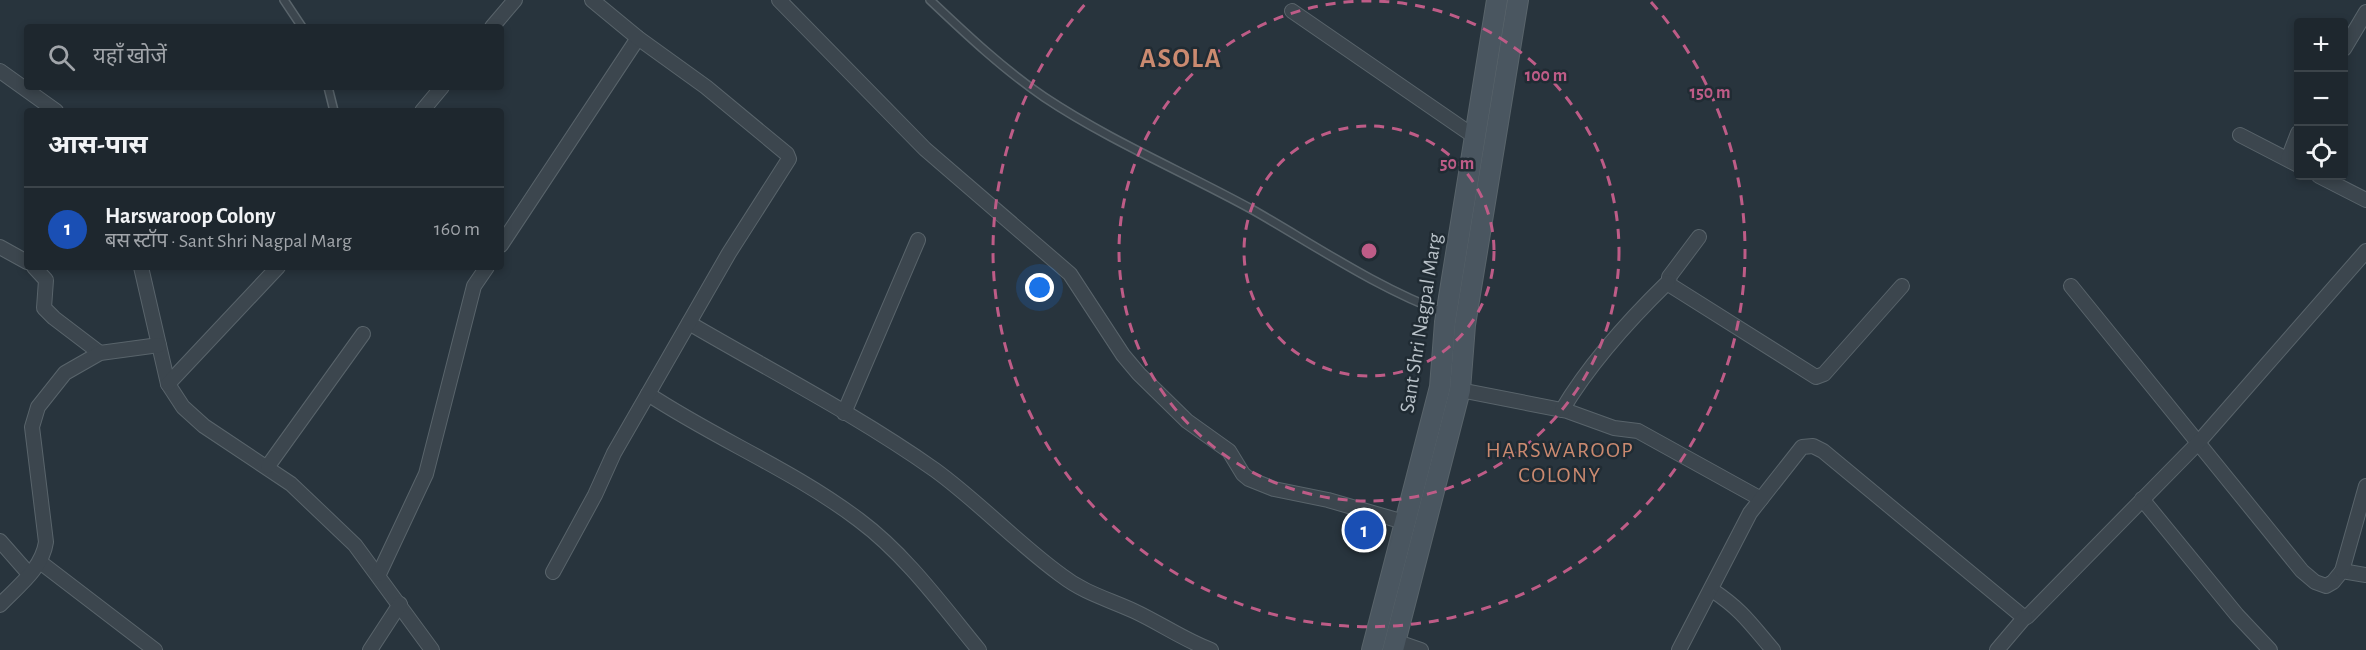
<!DOCTYPE html>
<html lang="hi">
<head>
<meta charset="utf-8">
<style>
  :root { --surface:#1e272e; --page:#262f36; --text:#f1f3f6; --muted:#a1a5aa; --line:#3c444a; --accent:#98c6ee }
  body { margin:0; font-family:"Alegreya Sans","Noto Sans Devanagari",sans-serif; background:var(--page); color:var(--text) }
  .controls { position:absolute; right:18px; top:18px; display:grid; overflow:hidden; border-radius:6px; box-shadow:0 3px 9px #0003 }
  .controls button { width:54px; height:54px; display:grid; place-items:center; padding:0; border:0; border-bottom:2px solid var(--line); background:var(--surface); color:var(--text); font:30px sans-serif }
  .you { position:absolute; left:1040px; top:288px; width:21px; height:21px; margin:-15px; border:4px solid #fff; border-radius:50%; background:#1a73e8; box-shadow:0 0 0 9px #1a73e833 }
  .badge { display:grid; place-items:center; width:39px; height:39px; border-radius:50%; background:var(--accent); color:#fff; font-size:20px; font-weight:700 }
  .pin { position:absolute; translate:-50% -50%; border:3px solid #fff; box-shadow:0 2px 6px #0006 }
  .list { margin:0; padding:0; list-style:none }
  h2 { display:flex; justify-content:space-between; align-items:center; height:78px; margin:0; padding:0 24px; font-size:26px }
  h2 small { font-size:20px; font-weight:400; color:var(--muted) }
  .list li { display:grid; grid-template-columns:39px 1fr auto; gap:18px; align-items:center; box-sizing:border-box; height:84px; padding:0 24px; border-top:2px solid var(--line) }
  .list b { display:block; font-size:22px; white-space:nowrap }
  .list p { margin:0; font-size:20px; white-space:nowrap; color:var(--muted) }
  .list em { font-size:20px; font-style:normal; color:var(--muted) }
  .icon { flex:none; width:33px; height:33px; fill:none; stroke:currentColor; stroke-width:2; stroke-linecap:round; stroke-linejoin:round }
  .map { position:relative; flex:none; width:2366px; height:650px; overflow:hidden }
  .search { position:absolute; background:var(--surface); box-shadow:0 3px 9px #0003; left:24px; top:24px; width:480px; height:66px; display:flex; align-items:center; gap:15px; box-sizing:border-box; padding:0 21px; border-radius:6px; color:var(--muted); font-size:22px }
  .panel { position:absolute; background:var(--surface); box-shadow:0 3px 9px #0003; left:24px; top:108px; width:480px; height:162px; border-radius:6px }
  .map>svg:first-child { display:block }
  .lines { fill:none; stroke-linecap:round; stroke-linejoin:round }
  .lane-casing { stroke:#59646b; stroke-width:10 }
  .street-casing { stroke:#59646b; stroke-width:16 }
  .secondary-casing { stroke:#59646b; stroke-width:22 }
  .lane { stroke:#3c464e; stroke-width:7 }
  .street { stroke:#3c464e; stroke-width:14 }
  .secondary { stroke:#4a5660; stroke-width:20 }
  .ring { fill:none; stroke:#be5c87; stroke-width:3; stroke-dasharray:10 8 }
  .labels { text-anchor:middle; dominant-baseline:central; stroke-width:5; stroke-linejoin:round; paint-order:stroke }
  .street-label { font-size:21px; fill:#b8c1c8; stroke:#202b33 }
  .neighbourhood-label { font-size:22px; letter-spacing:1.5px; fill:#cb8a70; stroke:#202b33 }
  .district-label { font-size:27px; font-weight:bold; letter-spacing:1.5px; fill:#cb8a70; stroke:#202b33 }
  .centre { fill:#be5c87; stroke:#202b33; stroke-width:3 }
  .ring-label { font-size:18px; text-anchor:middle; font-weight:bold; fill:#be5c87; stroke:#202b33; stroke-width:5; stroke-linejoin:round; paint-order:stroke }
</style>
</head>
<body>
<div class="map">
<svg width="2366" height="650" viewBox="0 0 2366 650">
  <rect width="100%" height="100%" fill="#28343d"/>
  <g class="lines">
    <defs>
      <g id="lane">
        <polyline points="284,0 302,27"/>
        <path d="M930,0c36,34 73,69 114,97 66,44 140,75 209,113 63,36 124,78 192,103"/>
        <polyline points="328,87 334,111"/>
      </g>
      <g id="street">
        <polyline points="779,0 925,149 1070,274 1123,355 1139,374 1187,421 1229,451 1243,474 1249,479 1274,489 1328,500 1404,522"/>
        <polyline points="1292,11 1475,137"/>
        <polyline points="492,27 515,0"/>
        <polyline points="2344,49 2366,12"/>
        <polyline points="0,71 56,111"/>
        <polyline points="422,111 442,87"/>
        <polyline points="2240,135 2298,165"/>
        <polyline points="2288,159 2298,133"/>
        <polyline points="2319,176 2366,200"/>
        <polyline points="1699,237 1669,277 1670,285 1816,377 1824,374 1902,286"/>
        <polyline points="501,245 638,38"/>
        <polyline points="0,247 27,262"/>
        <polyline points="34,267 46,280 44,308 54,318 100,353"/>
        <polyline points="141,267 168,384 183,407 204,426 291,484 355,545 432,650"/>
        <polyline points="2071,286 2302,571 2315,582 2326,586 2333,582 2342,571 2366,575"/>
        <path d="M689,323c82,48 168,92 246,147 44,32 82,73 126,105 23,18 47,24 73,36 26,12 50,29 77,39"/>
        <polyline points="168,384 278,267"/>
        <polyline points="1460,390 1567,411 1614,428 1638,431 1761,499"/>
        <path d="M648,394c68,45 145,76 211,126 47,35 83,85 120,130"/>
        <path d="M1562,410c28,-47 67,-90 106,-128"/>
        <polyline points="844,413 918,240"/>
        <polyline points="268,466 363,334"/>
        <polyline points="2142,499 2237,615 2270,650"/>
        <polyline points="0,541 29,574"/>
        <polyline points="40,562 155,650"/>
        <polyline points="2342,571 2366,486"/>
        <polyline points="553,572 595,495 614,453 648,394 729,253 789,159 787,154 706,87 638,38 592,0"/>
        <polyline points="379,574 426,474 474,286 487,267"/>
        <path d="M1712,590c30,20 38,33 61,60"/>
        <path d="M0,605c18,-19 42,-36 46,-63l-14,-115 6,-20 27,-34 35,-20 59,-8"/>
        <polyline points="1395,641 1421,650"/>
        <polyline points="370,650 400,604"/>
        <polyline points="1679,650 1750,513 1802,447 1813,446 1823,451 2021,615 2027,617 2197,444 2366,251"/>
        <polyline points="1997,650 2025,617"/>
      </g>
      <g id="secondary">
        <polyline points="1372,650 1440,387 1445,322 1497,0"/>
        <polyline points="1393,650 1460,390 1465,325 1518,0"/>
      </g>
    </defs>
    <!-- lane casing -->
    <use href="#lane" class="lane-casing"/>
    <!-- street casing -->
    <use href="#street" class="street-casing"/>
    <!-- secondary casing -->
    <use href="#secondary" class="secondary-casing"/>
    <!-- lane -->
    <use href="#lane" class="lane"/>
    <!-- street -->
    <use href="#street" class="street"/>
    <!-- secondary -->
    <use href="#secondary" class="secondary"/>
  </g>
  <!-- distance rings -->
  <g class="ring">
    <circle cx="1369" cy="251" r="125"/>
    <circle cx="1369" cy="251" r="250"/>
    <path d="M1651 2A376 376 0 1 1 1087 2"/>
  </g>
  <g class="labels">
    <!-- street labels -->
    <g class="street-label">
      <text transform="translate(1421 323) rotate(-81)">Sant Shri Nagpal Marg</text>
    </g>
    <!-- neighbourhood labels -->
    <g class="neighbourhood-label">
      <text x="1560" y="450">HARSWAROOP<tspan x="1560" dy="25">COLONY</tspan></text>
    </g>
    <!-- district labels -->
    <g class="district-label">
      <text x="1181" y="58">ASOLA</text>
    </g>
  </g>
  <circle cx="1369" cy="251" r="9" class="centre"/>
  <g class="ring-label">
    <text x="1546" y="81">100 m</text>
    <text x="1710" y="98">150 m</text>
    <text x="1457" y="169">50 m</text>
  </g>
</svg>
<div class="controls">
<button>+</button>
<button>−</button>
<button><svg class="icon" aria-label="locate" viewBox="0 0 24 24"><circle cx="12" cy="12" r="6"/><path d="M12 2v4M12 18v4M2 12h4M18 12h4"/></svg></button>
</div>
<div class="you"></div>
<div class="pin badge" style="left:1364px;top:530px;background:#1a4fb4">1</div>
<div class="search"><svg class="icon" aria-label="search" viewBox="0 0 24 24"><circle cx="10" cy="10" r="6"/><path d="M15 15l6 6"/></svg>यहाँ खोजें</div>
<section class="panel">
<h2>आस-पास<small></small></h2>
<ul class="list">
<li><span class="badge" style="background:#1a4fb4">1</span><div><b>Harswaroop Colony</b><p>बस स्टॉप · Sant Shri Nagpal Marg</p></div><em>160 m</em></li>
</ul>
</section>
</div>
</body>
</html>
